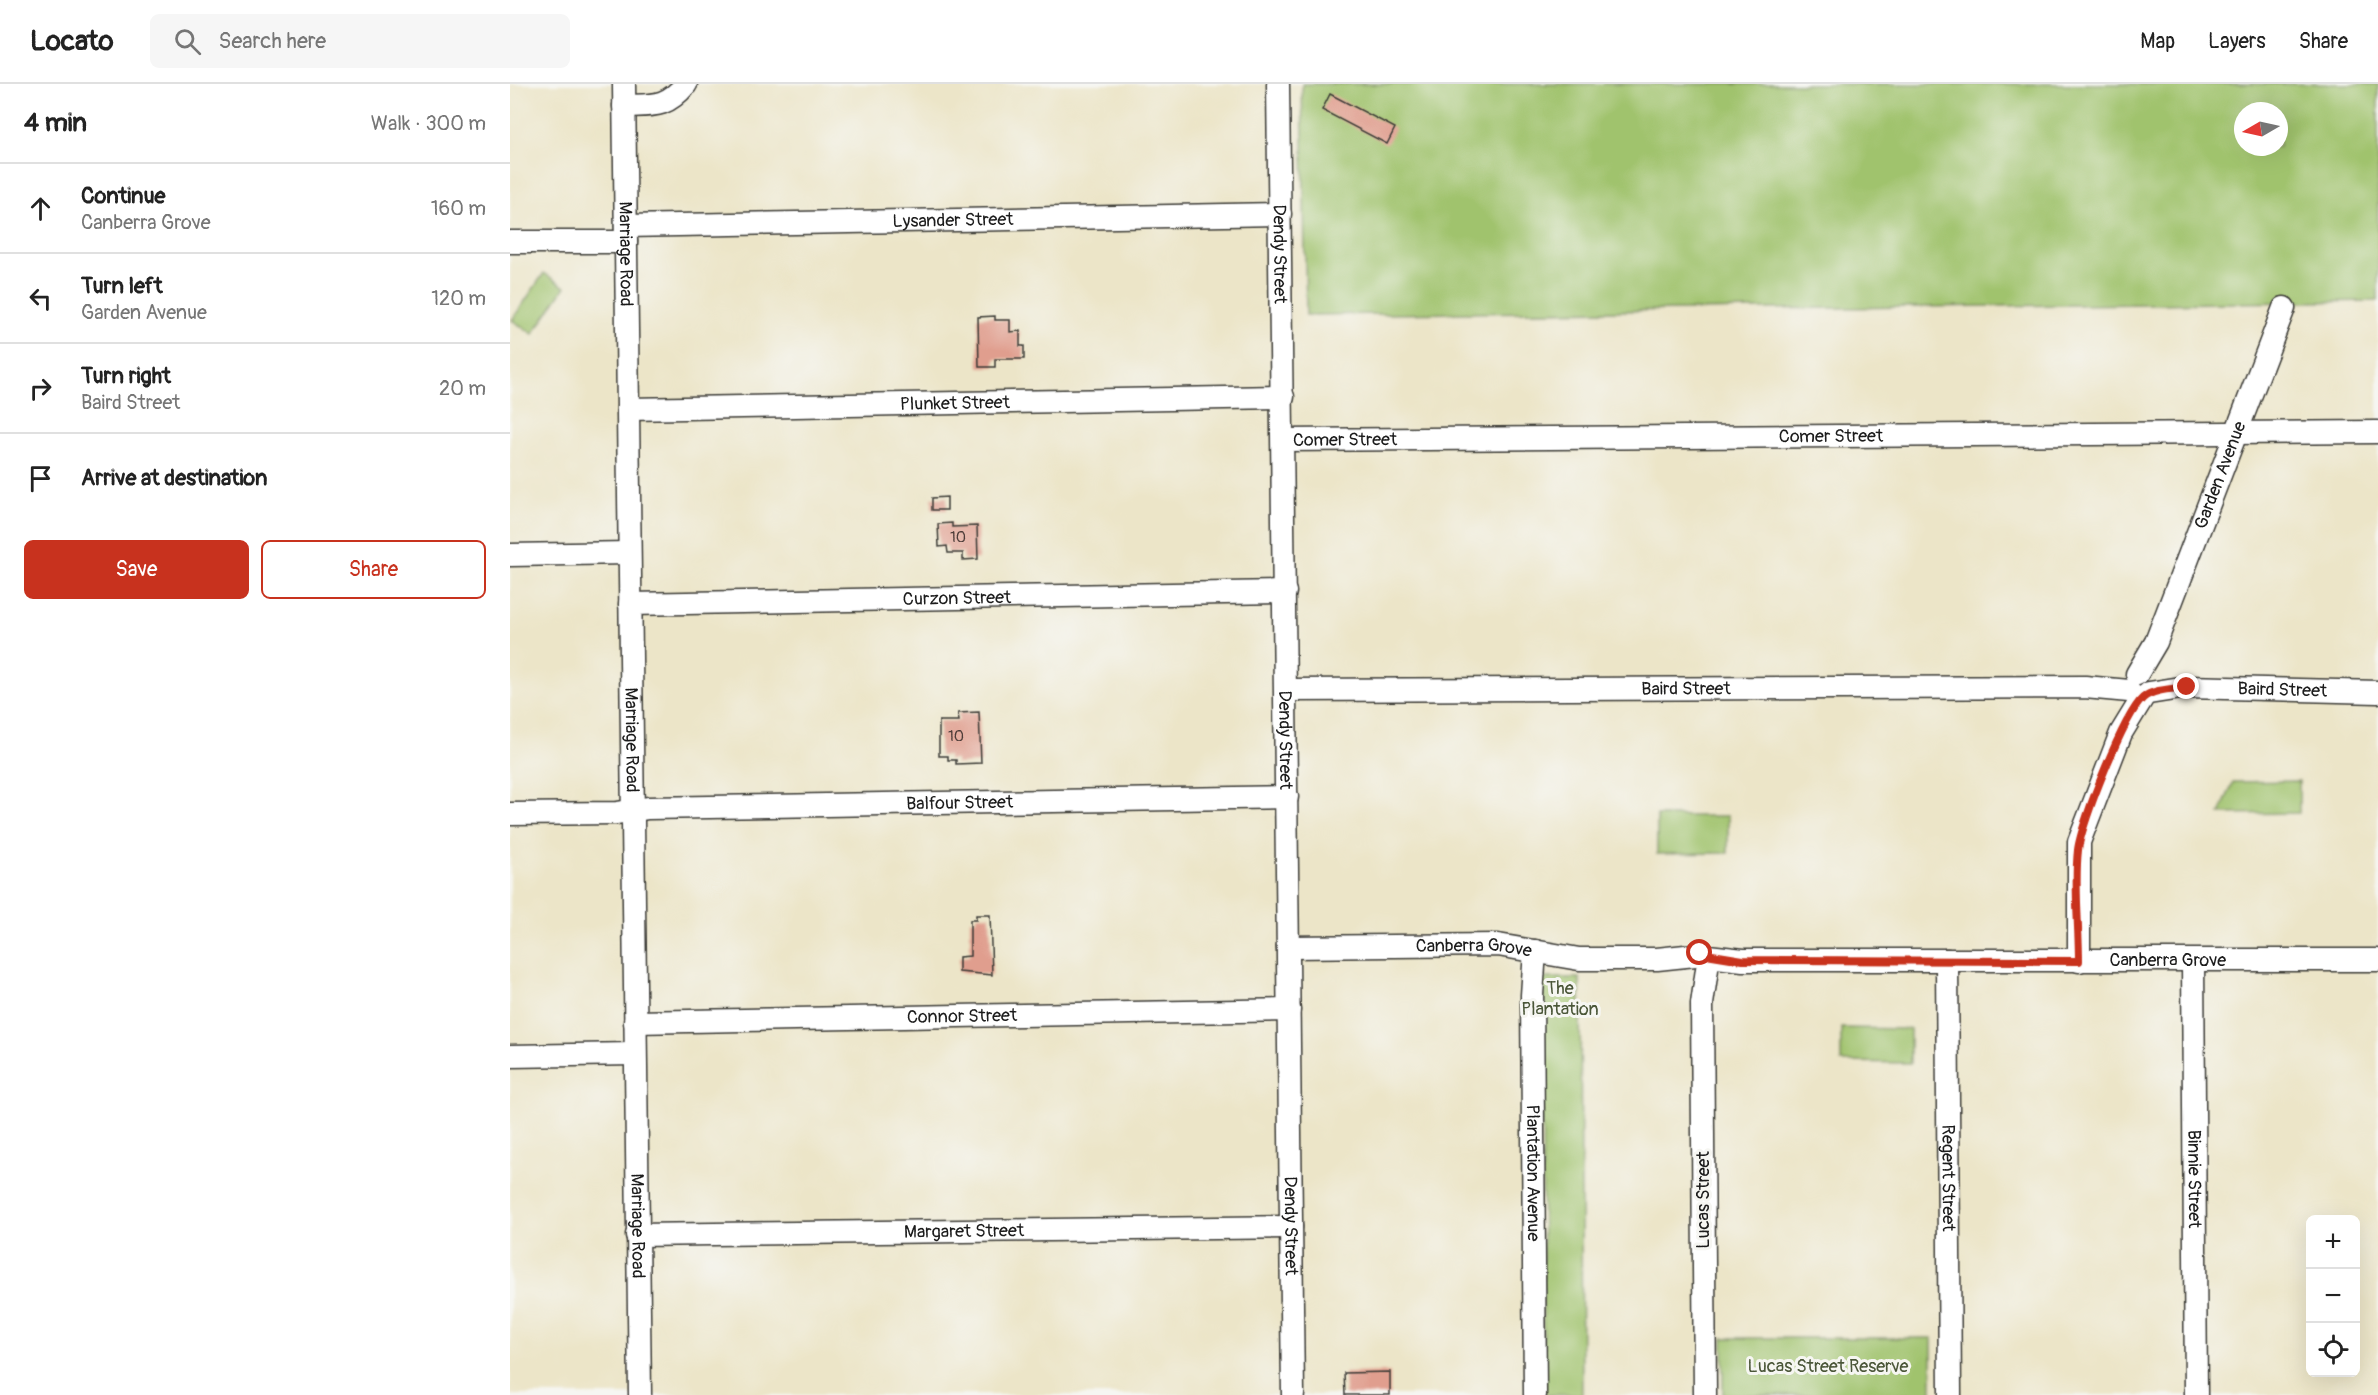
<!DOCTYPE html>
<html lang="en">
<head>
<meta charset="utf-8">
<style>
  :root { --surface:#fff; --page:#f6f6f6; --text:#222; --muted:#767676; --line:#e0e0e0; --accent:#c8321e }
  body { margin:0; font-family:Pangolin,sans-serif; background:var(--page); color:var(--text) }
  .controls { position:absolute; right:18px; bottom:18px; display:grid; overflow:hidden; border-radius:9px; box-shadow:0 6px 24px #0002 }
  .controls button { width:54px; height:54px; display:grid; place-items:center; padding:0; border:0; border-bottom:2px solid var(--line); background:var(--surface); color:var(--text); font:30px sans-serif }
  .compass { position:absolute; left:1724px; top:18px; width:54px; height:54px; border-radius:50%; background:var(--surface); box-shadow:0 6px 24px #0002; rotate:261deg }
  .stop { position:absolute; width:18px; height:18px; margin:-14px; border:4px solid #c8321e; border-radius:50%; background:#fff }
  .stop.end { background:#c8321e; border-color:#fff; box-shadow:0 2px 6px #0008 }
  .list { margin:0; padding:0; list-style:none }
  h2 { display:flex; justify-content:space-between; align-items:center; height:78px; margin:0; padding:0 24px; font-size:26px }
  h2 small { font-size:20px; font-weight:400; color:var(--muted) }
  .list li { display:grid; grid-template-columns:39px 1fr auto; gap:18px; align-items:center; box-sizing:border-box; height:90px; padding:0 24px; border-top:2px solid var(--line) }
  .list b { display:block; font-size:22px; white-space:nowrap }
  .list p { margin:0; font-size:20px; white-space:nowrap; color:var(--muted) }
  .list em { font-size:20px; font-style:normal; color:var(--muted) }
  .actions { display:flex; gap:12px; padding:18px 24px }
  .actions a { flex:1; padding:14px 0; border:2px solid var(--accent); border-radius:9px; text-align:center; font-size:21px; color:var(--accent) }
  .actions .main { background:var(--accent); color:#fff }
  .icon { flex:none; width:33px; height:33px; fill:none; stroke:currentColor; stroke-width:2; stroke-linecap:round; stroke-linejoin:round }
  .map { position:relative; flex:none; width:1868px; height:1311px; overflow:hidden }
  header { display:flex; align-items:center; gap:36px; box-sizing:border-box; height:84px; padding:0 30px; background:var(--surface); border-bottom:2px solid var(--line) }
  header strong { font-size:28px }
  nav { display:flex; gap:33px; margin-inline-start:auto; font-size:21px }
  .search { width:420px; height:54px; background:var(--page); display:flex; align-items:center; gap:15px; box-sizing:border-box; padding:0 21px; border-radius:9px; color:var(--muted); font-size:22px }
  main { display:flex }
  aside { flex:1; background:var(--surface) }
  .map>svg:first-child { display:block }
  .green { fill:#a0c36d; stroke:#5e7044; stroke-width:1.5; fill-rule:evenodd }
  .building { fill:#e09e8e }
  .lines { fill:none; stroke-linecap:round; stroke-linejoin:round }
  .minor-casing { stroke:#3b3a36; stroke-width:25 }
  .minor { stroke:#fff; stroke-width:22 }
  .route { stroke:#c8321e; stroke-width:8 }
  .labels { text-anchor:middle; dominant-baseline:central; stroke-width:6; stroke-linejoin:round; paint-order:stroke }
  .number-label { font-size:15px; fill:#4d3c38 }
  .street-label { font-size:18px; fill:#1c1c1c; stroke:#f6f6f2 }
  .park-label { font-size:18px; fill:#4a5638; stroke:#f6f6f2 }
</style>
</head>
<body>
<header>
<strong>Locato</strong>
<div class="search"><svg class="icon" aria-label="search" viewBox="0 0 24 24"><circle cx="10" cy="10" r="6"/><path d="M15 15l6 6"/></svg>Search here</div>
<nav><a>Map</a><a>Layers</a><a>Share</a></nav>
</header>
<main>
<aside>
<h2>4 min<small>Walk · 300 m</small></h2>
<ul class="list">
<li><svg class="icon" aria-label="ahead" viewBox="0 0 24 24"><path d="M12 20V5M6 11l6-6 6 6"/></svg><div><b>Continue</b><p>Canberra Grove</p></div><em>160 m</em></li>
<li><svg class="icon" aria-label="left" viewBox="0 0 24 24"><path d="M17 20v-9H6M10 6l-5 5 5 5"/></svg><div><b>Turn left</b><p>Garden Avenue</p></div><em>120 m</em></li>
<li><svg class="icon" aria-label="right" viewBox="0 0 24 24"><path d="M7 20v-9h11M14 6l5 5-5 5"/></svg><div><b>Turn right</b><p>Baird Street</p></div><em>20 m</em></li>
<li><svg class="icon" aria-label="arrive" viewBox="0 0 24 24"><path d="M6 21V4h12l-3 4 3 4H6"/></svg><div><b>Arrive at destination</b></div></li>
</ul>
<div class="actions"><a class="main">Save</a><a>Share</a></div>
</aside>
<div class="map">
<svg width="1868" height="1311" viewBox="0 0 1868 1311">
  <rect width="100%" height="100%" fill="#f6f6f2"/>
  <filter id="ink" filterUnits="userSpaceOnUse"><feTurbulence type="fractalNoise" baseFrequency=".0167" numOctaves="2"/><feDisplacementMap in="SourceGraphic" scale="12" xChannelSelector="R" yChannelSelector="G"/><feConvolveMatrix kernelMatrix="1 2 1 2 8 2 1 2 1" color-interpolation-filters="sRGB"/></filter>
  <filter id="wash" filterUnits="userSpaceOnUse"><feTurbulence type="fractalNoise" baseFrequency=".008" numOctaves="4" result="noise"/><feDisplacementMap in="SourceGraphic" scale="24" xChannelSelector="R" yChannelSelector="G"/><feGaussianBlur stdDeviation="1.35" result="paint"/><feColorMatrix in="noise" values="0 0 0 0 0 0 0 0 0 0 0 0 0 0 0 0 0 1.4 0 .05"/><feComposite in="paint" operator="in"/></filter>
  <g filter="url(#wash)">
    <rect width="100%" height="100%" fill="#ece5c8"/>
    <!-- green -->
    <g class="green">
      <path d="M792,0h1076v217l-1072,14zM1733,27h36v36h-36z"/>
      <polygon points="34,189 55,203 23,250 2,236"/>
      <polygon points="1789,697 1789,729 1710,730 1723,698"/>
      <polygon points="1147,732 1218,732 1218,769 1147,770"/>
      <polygon points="1032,894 1070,894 1072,1311 1033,1311"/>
      <polygon points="1331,944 1400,945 1400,979 1331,978"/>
      <rect x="1213" y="1254" width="209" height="57"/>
    </g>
    <g id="blocks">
      <!-- building -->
      <g class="building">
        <polygon points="820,10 885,44 877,60 812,26"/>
        <polygon points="485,232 485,236 500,236 500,248 510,247 510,262 514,262 514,275 485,275 485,283 469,283 468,233"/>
        <polygon points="437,413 437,426 422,426 422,414"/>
        <polygon points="442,439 442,443 467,442 468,475 453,476 453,469 438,469 437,462 429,463 428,440"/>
        <polygon points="469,628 471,679 446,680 446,676 438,676 438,672 429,672 429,637 449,637 448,629"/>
        <polygon points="466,831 480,831 482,891 449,888 449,873 460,872 460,836 466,836"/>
        <polygon points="880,1288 880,1311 835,1311 834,1289"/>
      </g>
    </g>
  </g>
  <g filter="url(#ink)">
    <use href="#blocks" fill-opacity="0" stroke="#3b3a36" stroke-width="1.5"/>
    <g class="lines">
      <defs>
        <g id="minor">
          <path id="s1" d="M114,0l16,1311"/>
          <path id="s2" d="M768,0l15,1311"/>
          <path d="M114,22c30,-1 42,2 62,-22"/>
          <path id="s3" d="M116,142l654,-12"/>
          <polyline points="0,158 116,158"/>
          <path id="s4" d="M118,325l655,-12"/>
          <path id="s5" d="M773,356l1095,-8"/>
          <polyline points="0,471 119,469"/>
          <path id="s6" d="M120,520l655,-12"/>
          <path id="s7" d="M1627,590l19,-32 128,-334"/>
          <path id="s8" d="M776,606l799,-3 44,4"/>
          <path id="s9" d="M1639,609l38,-6 191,5"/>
          <path id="s10" d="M0,730l107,-1 31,-5 639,-11"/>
          <path id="s11" d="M778,863l210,-2 81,14h78l38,-4"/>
          <path id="s12" d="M1025,867l-3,44 3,400"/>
          <path id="s13" d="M1198,872l35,4h635"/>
          <path id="s14" d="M1437,876l3,435"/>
          <polyline points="1569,877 1569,758 1611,649 1633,613"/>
          <path id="s15" d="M1683,877l3,434"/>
          <path id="s16" d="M125,938l654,-12"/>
          <polyline points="0,972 125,970"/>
          <path id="s17" d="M127,1151l654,-8"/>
          <polyline points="1195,1311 1192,920 1197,885"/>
        </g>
      </defs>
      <!-- minor casing -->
      <use href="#minor" class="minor-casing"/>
      <!-- minor -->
      <use href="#minor" class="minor"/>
    </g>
  </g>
  <g class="lines" filter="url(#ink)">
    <!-- route -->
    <path class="route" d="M1190,869l43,7 336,1c0,-37 -5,-75 -1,-111 3,-27 46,-135 65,-152 10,-9 31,-9 44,-11"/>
  </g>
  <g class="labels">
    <!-- number labels -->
    <g class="number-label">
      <text x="448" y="453">10</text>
      <text x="446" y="652">10</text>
    </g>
    <!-- street labels -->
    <g class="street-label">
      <text stroke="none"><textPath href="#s3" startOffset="327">Lysander Street</textPath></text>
      <text stroke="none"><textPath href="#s1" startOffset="170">Marriage Road</textPath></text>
      <text stroke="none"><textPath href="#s2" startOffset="170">Dendy Street</textPath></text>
      <text stroke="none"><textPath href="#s4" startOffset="327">Plunket Street</textPath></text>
      <text stroke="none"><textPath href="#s5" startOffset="548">Comer Street</textPath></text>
      <text stroke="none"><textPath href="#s5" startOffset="62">Comer Street</textPath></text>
      <text stroke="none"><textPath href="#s7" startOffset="216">Garden Avenue</textPath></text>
      <text stroke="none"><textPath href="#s6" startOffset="327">Curzon Street</textPath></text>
      <text stroke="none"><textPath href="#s8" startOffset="400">Baird Street</textPath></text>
      <text stroke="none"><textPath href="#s9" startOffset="134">Baird Street</textPath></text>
      <text stroke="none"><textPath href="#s2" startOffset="656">Dendy Street</textPath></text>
      <text stroke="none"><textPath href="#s1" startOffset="656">Marriage Road</textPath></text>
      <text stroke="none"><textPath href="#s10" startOffset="450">Balfour Street</textPath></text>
      <text stroke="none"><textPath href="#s11" startOffset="186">Canberra Grove</textPath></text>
      <text stroke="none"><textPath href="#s13" startOffset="460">Canberra Grove</textPath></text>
      <text stroke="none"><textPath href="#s16" startOffset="327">Connor Street</textPath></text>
      <text stroke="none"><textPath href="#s12" startOffset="222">Plantation Avenue</textPath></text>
      <text stroke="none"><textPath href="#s14" startOffset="218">Regent Street</textPath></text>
      <text stroke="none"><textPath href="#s15" startOffset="218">Binnie Street</textPath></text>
      <text transform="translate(1193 1116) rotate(-90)">Lucas Street</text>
      <text stroke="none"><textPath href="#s1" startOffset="1142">Marriage Road</textPath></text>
      <text stroke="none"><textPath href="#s2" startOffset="1142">Dendy Street</textPath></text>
      <text stroke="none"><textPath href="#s17" startOffset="327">Margaret Street</textPath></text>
    </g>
    <!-- park labels -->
    <g class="park-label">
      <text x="1050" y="904">The<tspan x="1050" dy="21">Plantation</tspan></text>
      <text x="1318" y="1282">Lucas Street Reserve</text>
    </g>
  </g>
</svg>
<div class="controls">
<button>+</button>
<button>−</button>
<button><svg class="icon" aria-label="locate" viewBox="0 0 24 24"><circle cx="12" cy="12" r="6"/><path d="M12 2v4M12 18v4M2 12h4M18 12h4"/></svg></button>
</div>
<svg class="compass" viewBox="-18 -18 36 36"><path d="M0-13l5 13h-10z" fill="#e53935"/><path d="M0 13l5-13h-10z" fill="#767676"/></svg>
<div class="stop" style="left:1190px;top:869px"></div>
<div class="stop end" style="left:1677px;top:603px"></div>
</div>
</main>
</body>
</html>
